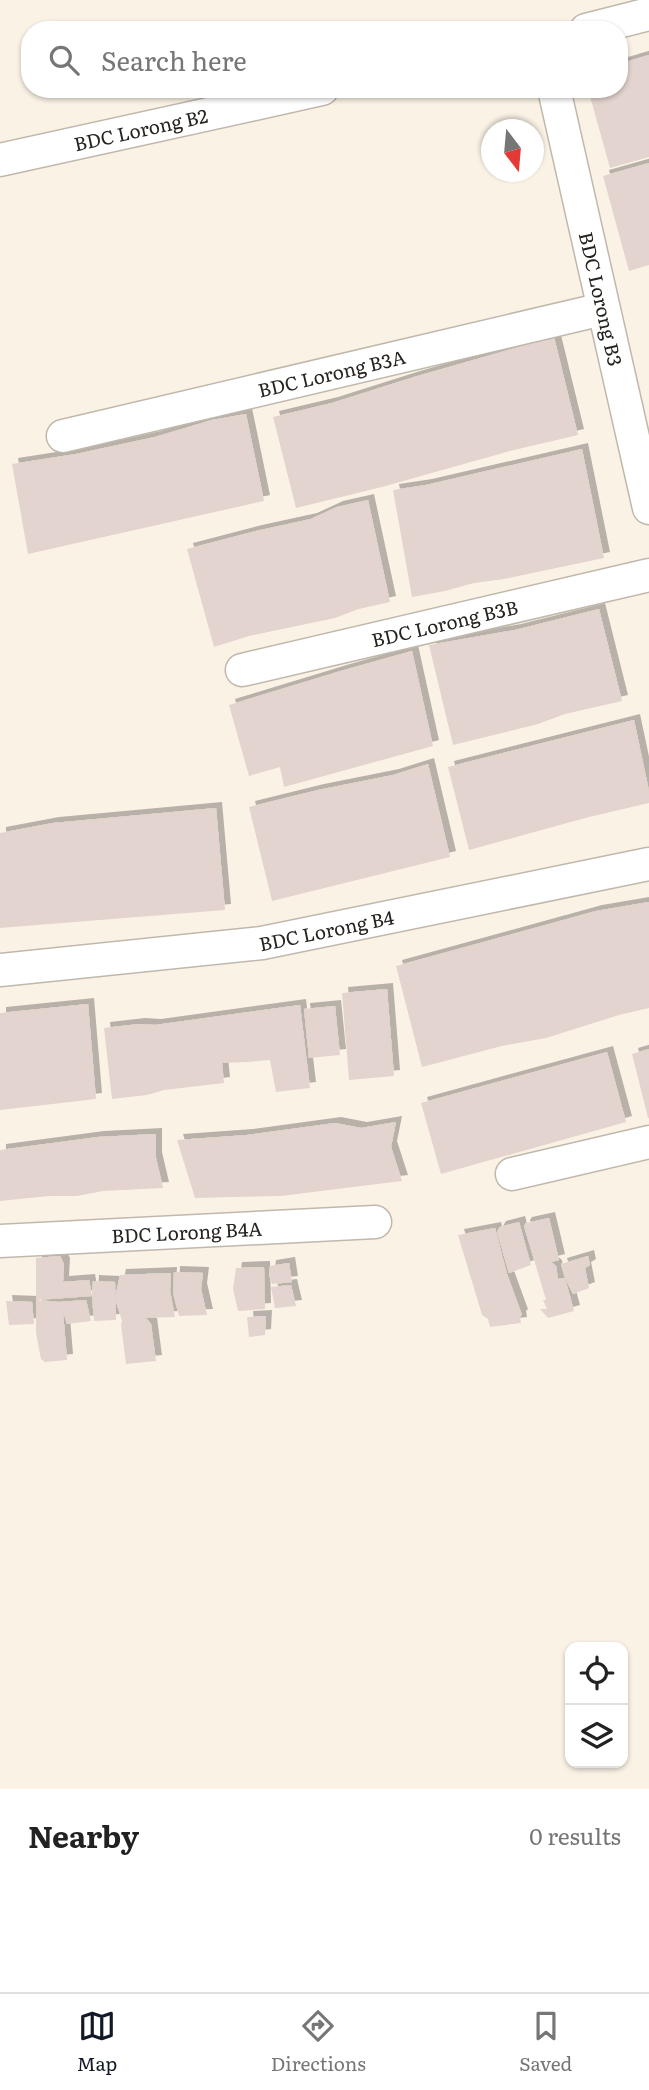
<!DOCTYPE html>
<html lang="en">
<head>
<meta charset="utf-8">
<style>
  :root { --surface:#fff; --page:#f2f2f2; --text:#222; --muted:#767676; --line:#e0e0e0; --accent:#111827 }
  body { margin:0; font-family:Literata,serif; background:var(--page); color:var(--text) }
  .controls { position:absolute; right:21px; bottom:21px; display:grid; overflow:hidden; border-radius:14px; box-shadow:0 2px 5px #0004 }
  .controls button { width:63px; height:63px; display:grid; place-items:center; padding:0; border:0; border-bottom:2px solid var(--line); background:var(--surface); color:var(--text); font:35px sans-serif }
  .compass { position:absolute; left:481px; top:119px; width:63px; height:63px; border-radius:50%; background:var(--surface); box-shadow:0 2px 5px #0004; rotate:164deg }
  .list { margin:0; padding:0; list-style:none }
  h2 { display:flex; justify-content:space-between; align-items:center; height:91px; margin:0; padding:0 28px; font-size:30px }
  h2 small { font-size:23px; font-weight:400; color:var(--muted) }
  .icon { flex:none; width:38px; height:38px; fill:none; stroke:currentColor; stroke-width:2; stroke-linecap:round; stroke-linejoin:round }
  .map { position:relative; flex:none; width:649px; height:1789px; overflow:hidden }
  .search { position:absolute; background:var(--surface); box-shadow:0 2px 5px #0004; left:21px; right:21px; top:21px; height:77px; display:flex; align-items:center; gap:18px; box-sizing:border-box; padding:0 24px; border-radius:28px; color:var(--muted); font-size:26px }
  .sheet { height:203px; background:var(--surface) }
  nav { display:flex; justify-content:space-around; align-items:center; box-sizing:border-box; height:98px; border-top:2px solid var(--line); background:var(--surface); font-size:19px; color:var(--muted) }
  nav a { display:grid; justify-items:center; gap:4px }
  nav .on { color:var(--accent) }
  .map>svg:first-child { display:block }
  .building { fill:#e3d4cf; filter:url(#shadow) }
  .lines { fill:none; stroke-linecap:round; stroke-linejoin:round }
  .minor-casing { stroke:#c0b8ad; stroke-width:35 }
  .minor { stroke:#fff; stroke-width:32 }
  .labels { text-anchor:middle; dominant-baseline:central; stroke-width:6; stroke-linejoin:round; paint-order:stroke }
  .street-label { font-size:19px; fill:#26231f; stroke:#fff }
</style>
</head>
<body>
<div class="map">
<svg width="649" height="1789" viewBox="0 0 649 1789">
  <defs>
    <filter id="shadow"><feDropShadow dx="6" dy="-6" stdDeviation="0" flood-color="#0004"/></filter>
  </defs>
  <rect width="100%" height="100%" fill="#fbf2e6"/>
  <!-- building -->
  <g class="building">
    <polygon points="649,55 649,157 610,168 588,89 619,89 619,64"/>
    <polygon points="649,163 649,265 629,271 603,176"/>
    <polygon points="554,337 578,435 514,450 382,487 296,508 273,417 332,403 414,377"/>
    <polygon points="246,414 264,501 28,554 12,464 76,454 155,437 212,420"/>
    <polygon points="582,449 604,558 504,579 474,583 445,591 412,597 393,490 426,485"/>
    <polygon points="368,500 390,602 359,609 335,618 249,636 214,647 187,549 256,531 311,519 337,507"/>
    <polygon points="599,609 622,701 565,714 538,724 453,745 429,645 515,630"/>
    <polygon points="412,651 433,746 284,787 280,767 249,776 229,705 344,670"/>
    <polygon points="634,720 649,791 649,803 589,817 469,850 448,767"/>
    <polygon points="428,764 450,857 272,901 249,807 318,790 393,775"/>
    <polygon points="216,808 225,910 0,928 0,833 53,823"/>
    <polygon points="649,902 649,1008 619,1015 546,1038 502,1046 422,1067 396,966 596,911"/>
    <polygon points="387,989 394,1076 349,1080 342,993"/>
    <polygon points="88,1004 96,1099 0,1110 0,1013"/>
    <polygon points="300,1005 310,1088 276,1092 270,1060 247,1062 222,1063 224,1083 164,1090 147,1095 112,1099 104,1028 139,1024 155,1025"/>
    <polygon points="335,1006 340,1055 309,1058 304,1009"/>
    <polygon points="649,1049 649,1118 648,1118 632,1054"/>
    <polygon points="607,1052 626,1122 441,1174 421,1103"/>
    <polygon points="396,1122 391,1147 402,1181 281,1196 195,1198 177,1140 247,1135 335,1123 361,1128"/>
    <polygon points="156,1134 156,1158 163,1188 103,1191 77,1196 49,1196 0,1201 0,1150 98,1137"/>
    <polygon points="549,1218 559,1260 551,1262 556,1266 558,1279 565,1278 561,1264 588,1256 590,1265 585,1268 589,1288 573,1294 565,1278 574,1311 548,1318 540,1309 547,1309 543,1300 546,1300 524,1226 526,1223"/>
    <polygon points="519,1222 531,1265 509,1273 497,1232 500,1227"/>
    <polygon points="495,1228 507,1274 522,1315 520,1317 521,1323 490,1327 488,1319 482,1315 458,1235"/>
    <polygon points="60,1256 64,1264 63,1282 89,1280 92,1296 36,1300 36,1258"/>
    <polygon points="289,1263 292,1282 272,1284 269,1275 270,1266"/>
    <polygon points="264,1267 265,1309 238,1311 233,1289 236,1268"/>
    <polygon points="174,1272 203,1273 201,1289 207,1315 179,1316 173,1293"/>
    <polygon points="171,1273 170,1291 175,1317 146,1318 151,1324 156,1361 126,1364 121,1325 122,1321 115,1298 120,1275"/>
    <polygon points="93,1281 115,1282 116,1320 94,1321 92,1296"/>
    <polygon points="291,1285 296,1306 275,1308 271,1287"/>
    <polygon points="36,1300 59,1302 86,1300 91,1321 67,1324 63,1311 67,1360 45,1362 41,1359 36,1333"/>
    <polygon points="6,1301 32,1302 34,1324 9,1325"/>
    <polygon points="266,1316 265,1335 249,1337 247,1317"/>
  </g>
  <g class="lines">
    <defs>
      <g id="minor">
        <polyline points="586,30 649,14"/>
        <path id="s1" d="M554,89l95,419"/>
        <path id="s2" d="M0,160l322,-71"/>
        <path id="s3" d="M63,436l540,-127"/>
        <path id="s4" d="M242,670l407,-95"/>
        <path id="s5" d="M0,970l262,-27 387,-79"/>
        <polyline points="512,1174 649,1142"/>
        <path id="s6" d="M0,1241l375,-19"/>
      </g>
    </defs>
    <!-- minor casing -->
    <use href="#minor" class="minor-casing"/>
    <!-- minor -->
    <use href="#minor" class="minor"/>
  </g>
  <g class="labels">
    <!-- street labels -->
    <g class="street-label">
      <text stroke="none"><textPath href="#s2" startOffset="144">BDC Lorong B2</textPath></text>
      <text stroke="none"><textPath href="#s1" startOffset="215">BDC Lorong B3</textPath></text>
      <text stroke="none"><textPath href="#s3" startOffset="276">BDC Lorong B3A</textPath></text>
      <text stroke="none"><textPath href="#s4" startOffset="208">BDC Lorong B3B</textPath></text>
      <text stroke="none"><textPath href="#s5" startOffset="329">BDC Lorong B4</textPath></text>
      <text stroke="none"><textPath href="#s6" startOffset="187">BDC Lorong B4A</textPath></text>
    </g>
  </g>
</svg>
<div class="controls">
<button><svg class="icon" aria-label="locate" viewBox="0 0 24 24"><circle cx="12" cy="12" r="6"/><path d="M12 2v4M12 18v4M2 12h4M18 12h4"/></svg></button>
<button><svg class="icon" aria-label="layers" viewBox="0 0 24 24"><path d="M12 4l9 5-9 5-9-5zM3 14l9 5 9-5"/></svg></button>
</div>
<svg class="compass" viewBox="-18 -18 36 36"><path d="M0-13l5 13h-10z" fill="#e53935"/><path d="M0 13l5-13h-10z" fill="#767676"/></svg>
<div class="search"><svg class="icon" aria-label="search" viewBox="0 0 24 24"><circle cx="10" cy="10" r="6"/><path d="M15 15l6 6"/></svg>Search here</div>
</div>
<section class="sheet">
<h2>Nearby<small>0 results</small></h2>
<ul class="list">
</ul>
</section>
<nav>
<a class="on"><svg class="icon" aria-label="map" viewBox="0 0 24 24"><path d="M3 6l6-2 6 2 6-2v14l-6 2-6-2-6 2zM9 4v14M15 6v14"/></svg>Map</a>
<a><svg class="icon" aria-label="directions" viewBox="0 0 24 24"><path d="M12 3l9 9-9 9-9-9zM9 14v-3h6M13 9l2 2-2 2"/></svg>Directions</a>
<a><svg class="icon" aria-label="saved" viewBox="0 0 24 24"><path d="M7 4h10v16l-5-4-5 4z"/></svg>Saved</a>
</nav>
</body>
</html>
